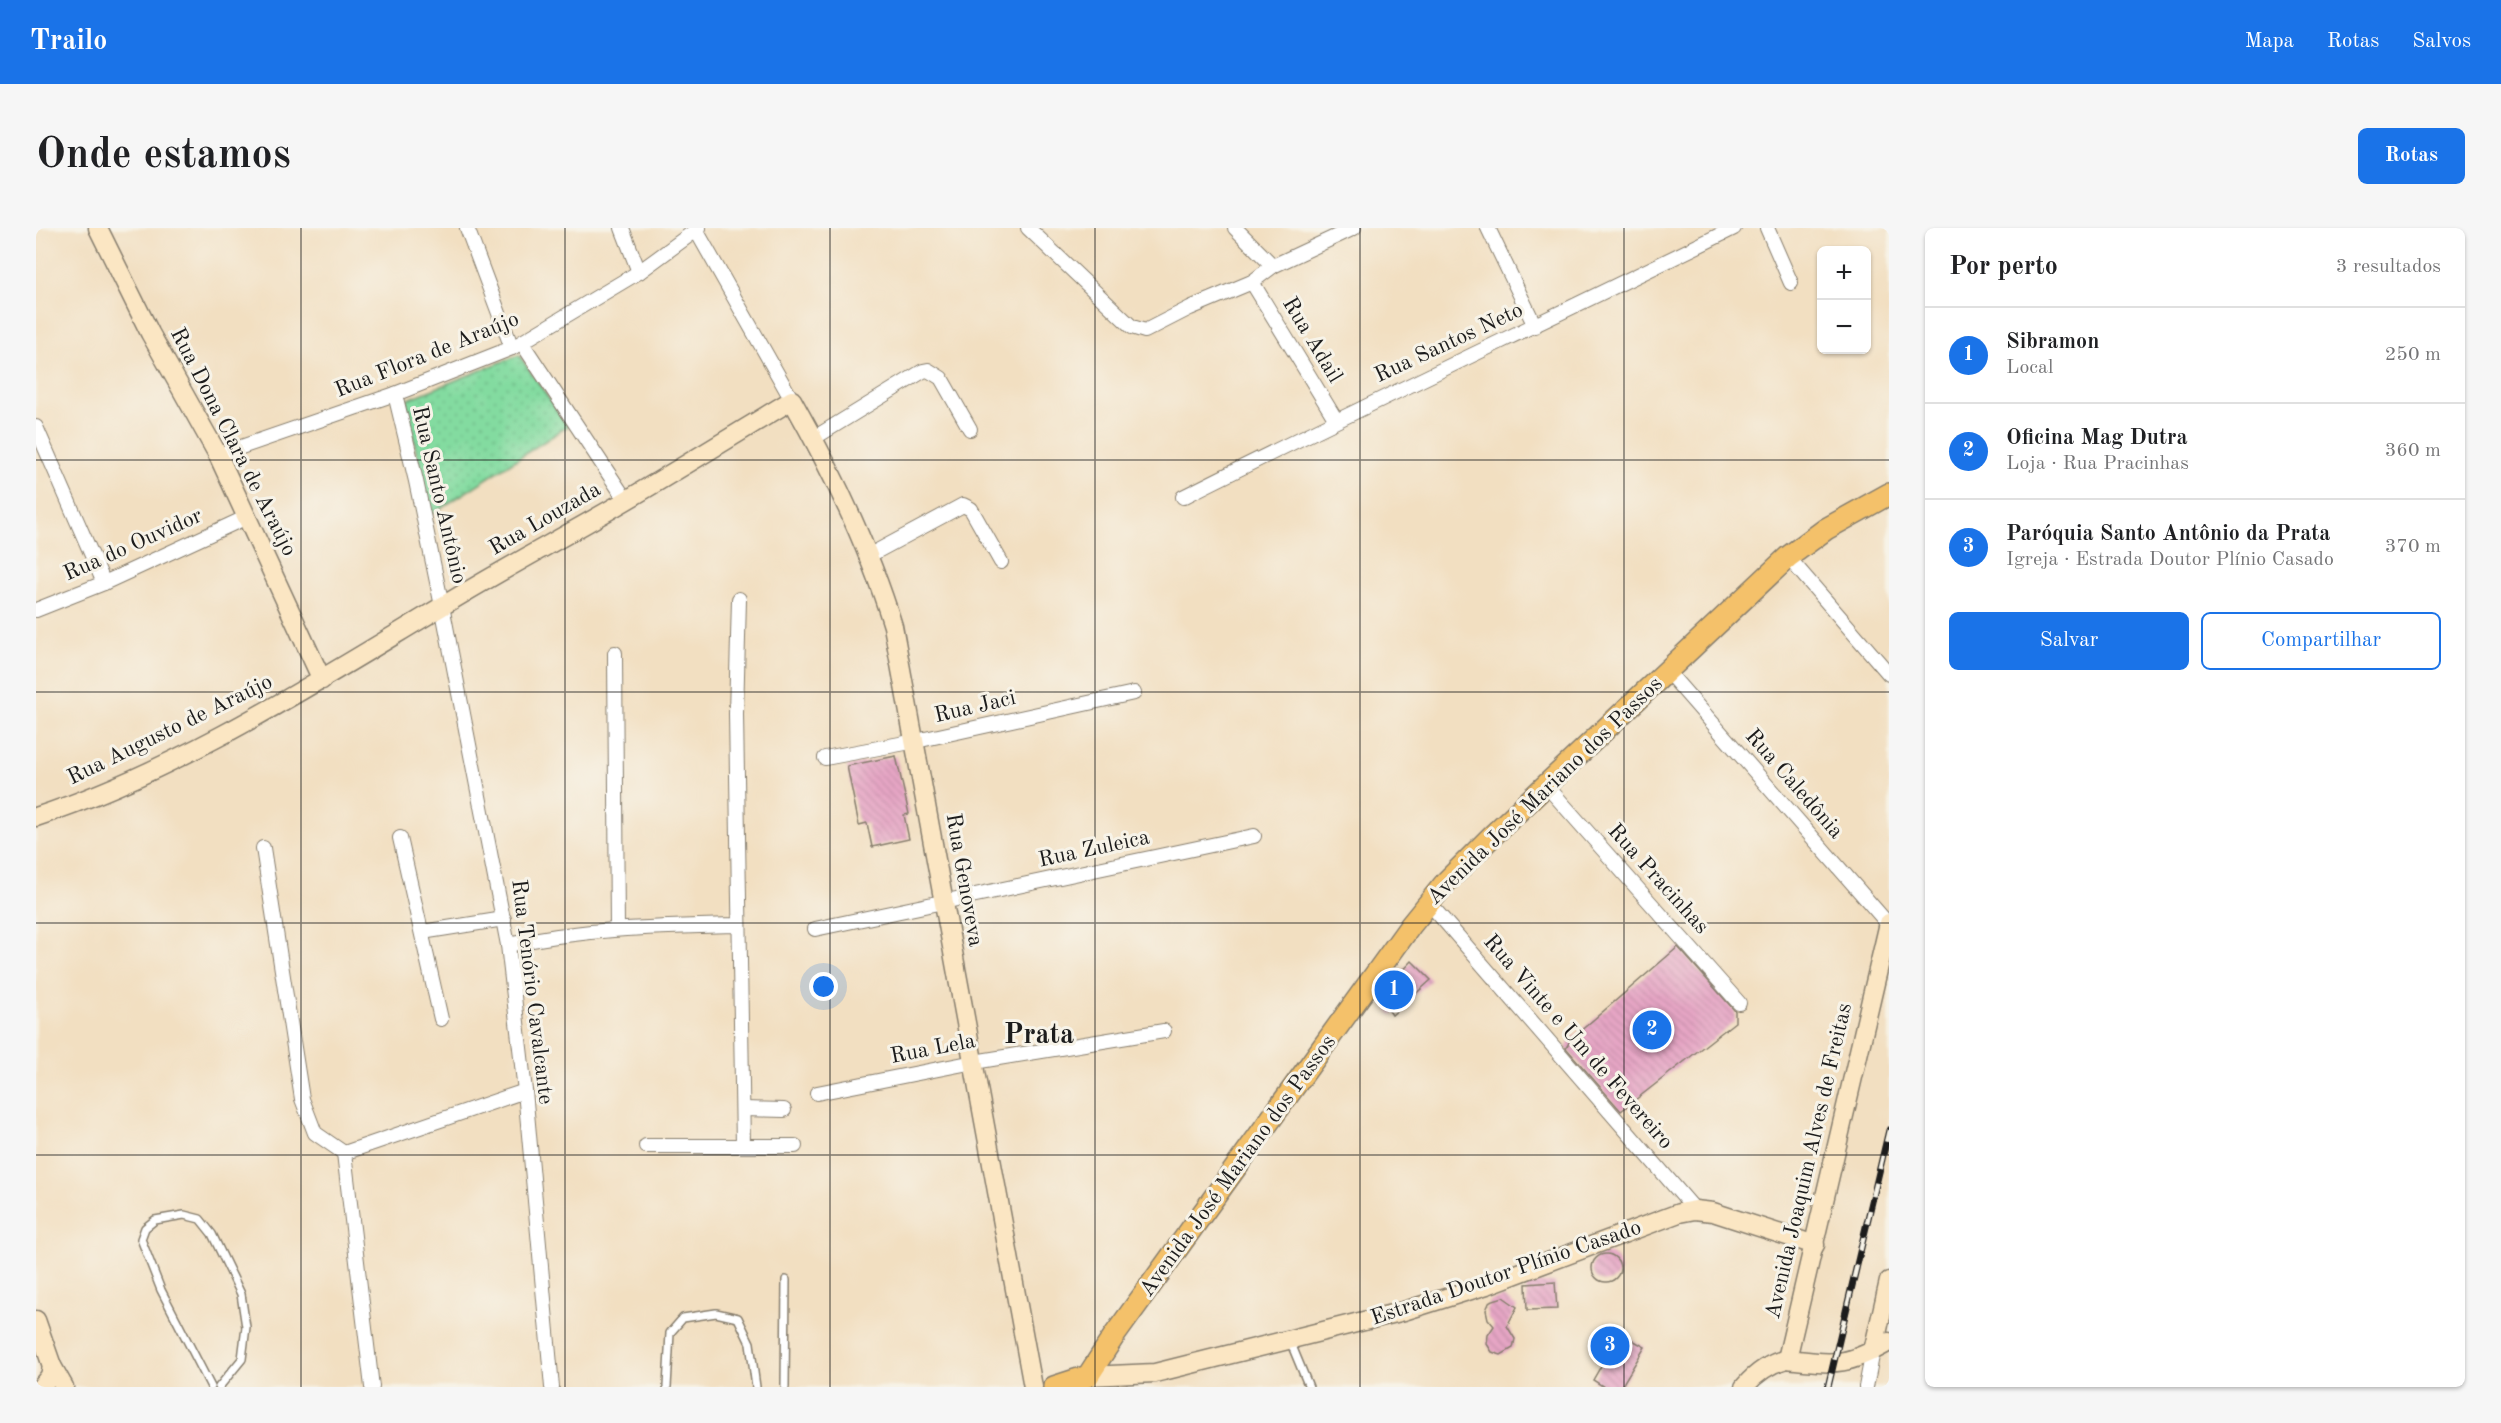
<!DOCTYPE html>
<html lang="pt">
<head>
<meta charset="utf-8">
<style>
  :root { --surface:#fff; --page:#f6f6f6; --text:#202124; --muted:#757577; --line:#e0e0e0; --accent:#1a73e8 }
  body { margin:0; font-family:"Old Standard TT",serif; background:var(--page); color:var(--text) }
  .controls { position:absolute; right:18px; top:18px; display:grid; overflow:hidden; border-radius:9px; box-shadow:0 2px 4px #0004 }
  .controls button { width:54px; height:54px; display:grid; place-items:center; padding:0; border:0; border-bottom:2px solid var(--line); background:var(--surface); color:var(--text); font:30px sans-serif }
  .you { position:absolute; left:788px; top:759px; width:21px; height:21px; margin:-15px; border:4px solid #fff; border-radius:50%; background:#1a73e8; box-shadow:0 0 0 9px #1a73e833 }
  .badge { display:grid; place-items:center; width:39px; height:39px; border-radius:50%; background:var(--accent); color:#fff; font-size:20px; font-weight:700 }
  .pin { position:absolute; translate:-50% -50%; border:3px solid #fff; box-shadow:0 2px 6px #0006 }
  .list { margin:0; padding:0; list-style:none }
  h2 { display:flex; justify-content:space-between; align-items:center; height:78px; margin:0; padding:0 24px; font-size:26px }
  h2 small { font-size:20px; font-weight:400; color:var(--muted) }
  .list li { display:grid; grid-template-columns:39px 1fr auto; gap:18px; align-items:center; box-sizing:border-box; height:96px; padding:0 24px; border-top:2px solid var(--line) }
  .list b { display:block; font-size:22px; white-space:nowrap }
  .list p { margin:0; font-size:20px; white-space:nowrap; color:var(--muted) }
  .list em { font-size:20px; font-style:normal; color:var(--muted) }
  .actions { display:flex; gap:12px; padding:18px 24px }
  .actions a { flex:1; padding:14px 0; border:2px solid var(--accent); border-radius:9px; text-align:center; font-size:21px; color:var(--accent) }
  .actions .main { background:var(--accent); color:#fff }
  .map { position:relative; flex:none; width:1853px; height:1159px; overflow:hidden; border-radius:9px }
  header { display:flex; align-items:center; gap:36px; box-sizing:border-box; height:84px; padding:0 30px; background:var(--accent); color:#fff }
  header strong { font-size:28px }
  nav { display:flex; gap:33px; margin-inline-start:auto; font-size:21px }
  .intro { display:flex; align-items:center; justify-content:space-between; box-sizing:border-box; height:144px; padding:0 36px }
  h1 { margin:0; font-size:42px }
  .button { padding:15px 27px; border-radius:9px; background:var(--accent); color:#fff; font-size:21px; font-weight:700 }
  main { display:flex; gap:36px; padding:0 36px }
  aside { flex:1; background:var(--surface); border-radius:9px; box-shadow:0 2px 4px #0004 }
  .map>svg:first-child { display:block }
  .park { fill:url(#park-dots); stroke:#507c5e; stroke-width:1.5 }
  .building { fill:url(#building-back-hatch) }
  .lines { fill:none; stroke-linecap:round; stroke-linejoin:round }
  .lane-casing { stroke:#877e6e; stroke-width:10 }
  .street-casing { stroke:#877e6e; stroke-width:16 }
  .secondary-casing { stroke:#877e6e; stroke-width:21 }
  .primary-casing { stroke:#877e6e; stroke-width:24 }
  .lane { stroke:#fff; stroke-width:7 }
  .street { stroke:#fff; stroke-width:14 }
  .secondary { stroke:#fbe6c3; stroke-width:18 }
  .primary { stroke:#f4c16a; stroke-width:21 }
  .rail-casing { stroke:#1c1c1c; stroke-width:7 }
  .rail { stroke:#f7f3e8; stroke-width:4.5; stroke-dasharray:14; stroke-linecap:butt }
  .grid { fill:none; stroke:#1c1c1c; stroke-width:1.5; stroke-opacity:0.55 }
  .labels { text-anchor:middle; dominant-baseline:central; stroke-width:6; stroke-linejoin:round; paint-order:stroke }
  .street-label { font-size:22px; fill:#1c1c1c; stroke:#f7f3e8 }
  .district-label { font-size:28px; font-weight:bold; fill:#1c1c1c; stroke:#f7f3e8 }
</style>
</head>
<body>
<header>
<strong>Trailo</strong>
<nav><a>Mapa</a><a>Rotas</a><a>Salvos</a></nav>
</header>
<div class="intro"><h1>Onde estamos</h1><a class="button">Rotas</a></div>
<main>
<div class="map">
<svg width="1853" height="1159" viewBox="0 0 1853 1159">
  <defs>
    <pattern id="park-dots" width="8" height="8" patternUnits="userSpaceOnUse" patternTransform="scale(1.5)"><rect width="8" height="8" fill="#83dba0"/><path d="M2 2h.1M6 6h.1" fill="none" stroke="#71bb89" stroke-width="1.8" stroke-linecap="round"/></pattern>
    <pattern id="building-back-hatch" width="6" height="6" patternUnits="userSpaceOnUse" patternTransform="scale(1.5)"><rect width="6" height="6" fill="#e6a6c5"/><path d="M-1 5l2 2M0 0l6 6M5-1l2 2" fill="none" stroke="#c58ea9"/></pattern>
  </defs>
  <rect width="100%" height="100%" fill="#f7f3e8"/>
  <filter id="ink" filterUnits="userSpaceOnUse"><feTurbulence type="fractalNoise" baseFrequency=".0167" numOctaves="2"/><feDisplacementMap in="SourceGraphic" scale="12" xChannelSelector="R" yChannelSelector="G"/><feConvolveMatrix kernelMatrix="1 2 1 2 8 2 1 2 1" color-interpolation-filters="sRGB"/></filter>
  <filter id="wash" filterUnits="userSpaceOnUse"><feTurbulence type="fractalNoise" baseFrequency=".008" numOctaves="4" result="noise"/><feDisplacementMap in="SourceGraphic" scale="24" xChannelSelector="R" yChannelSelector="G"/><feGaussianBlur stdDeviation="1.35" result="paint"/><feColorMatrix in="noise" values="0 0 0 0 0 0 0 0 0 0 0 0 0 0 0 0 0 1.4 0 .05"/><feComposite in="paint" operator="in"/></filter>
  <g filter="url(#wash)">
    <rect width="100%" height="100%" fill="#f2dfc1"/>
    <!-- park -->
    <polygon class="park" points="483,127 532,198 393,288 370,172"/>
    <g id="blocks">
      <!-- building -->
      <g class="building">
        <polygon points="860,528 873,586 868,587 873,611 836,619 831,595 823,597 811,538"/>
        <polygon points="1642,719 1699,783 1699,794 1585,883 1530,820 1535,811"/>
        <polygon points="1376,733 1395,752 1356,787 1345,771 1358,752"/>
        <circle cx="1570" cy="1040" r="14"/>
        <polygon points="1519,1054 1521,1081 1491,1082 1490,1056"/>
        <polygon points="1467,1069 1481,1079 1471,1098 1479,1111 1477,1120 1465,1127 1456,1124 1451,1116 1452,1107 1458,1098 1452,1091 1450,1082 1454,1073"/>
        <polygon points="1584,1105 1609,1119 1585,1159 1568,1159 1557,1152"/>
      </g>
    </g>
  </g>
  <g filter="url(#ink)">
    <use href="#blocks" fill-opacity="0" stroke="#877e6e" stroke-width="1.5"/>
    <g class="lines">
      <defs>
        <g id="lane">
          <polyline points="1254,1113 1273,1159"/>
          <polyline points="175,1159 125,1062 105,1011 109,1000 119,992 148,987 164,991 176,1006 205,1066 210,1099 206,1131 183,1159"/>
          <polyline points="631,1159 634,1105 647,1090 680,1085 702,1090 714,1115 720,1159"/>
          <polyline points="749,1159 750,1052"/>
        </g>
        <g id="street">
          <polyline points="431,0 476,120"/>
          <polyline points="586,0 603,44"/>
          <polyline points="992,0 1096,99 1109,103 1154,80 1216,54 1237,38 1318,0"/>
          <polyline points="1199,0 1237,38"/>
          <polyline points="1452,0 1499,98"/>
          <polyline points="1731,0 1755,55"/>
          <polyline points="660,2 756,172"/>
          <polyline points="1216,54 1300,192"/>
          <polyline points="486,115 590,272"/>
          <polyline points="359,166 380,253 406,378 472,717 489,863 516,1159"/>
          <polyline points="0,199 68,355"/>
          <polyline points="778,210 887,143 892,142 905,150 934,201"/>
          <polyline points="182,227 359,166 476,120 603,44 663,0"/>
          <path d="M1147,269c182,-92 367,-178 551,-269"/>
          <polyline points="832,328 927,277 935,281 965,334"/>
          <polyline points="1752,329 1853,446"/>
          <polyline points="703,371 700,486 707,918"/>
          <polyline points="0,382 68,355 211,289"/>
          <polyline points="579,425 581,701"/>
          <polyline points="1631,443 1853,697"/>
          <polyline points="789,530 880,513 1098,465"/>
          <polyline points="1509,556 1703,775"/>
          <polyline points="364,610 405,791"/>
          <polyline points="227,620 266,871 279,905 308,925 336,1159"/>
          <polyline points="1393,675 1659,982"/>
          <polyline points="779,701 1218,608"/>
          <polyline points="386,704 468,691"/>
          <path d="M472,717c76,-17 153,-18 231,-20"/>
          <polyline points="781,865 938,834 1128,803"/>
          <polyline points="707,881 748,882"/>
          <polyline points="610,918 759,918"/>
          <polyline points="308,925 489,863"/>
          <polyline points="1830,1159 1837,1123"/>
        </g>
        <g id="secondary">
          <polyline points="62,0 114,105 182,227 286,452"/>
          <path d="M0,589c145,-48 275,-132 405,-210 60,-37 123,-70 184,-106 56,-33 111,-67 167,-101 40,71 77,147 101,226l140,761"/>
          <polyline points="0,1092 16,1138 28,1159"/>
          <polyline points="1837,1123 1853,1053"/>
          <polyline points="1751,1131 1853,695"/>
          <polyline points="1052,1148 1119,1145 1368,1083 1451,1057 1643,985 1659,982 1677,984 1779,1017"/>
          <polyline points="5,1159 14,1148 16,1138"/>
          <path d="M1708,1159c12,-14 26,-24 43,-28 49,5 58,8 102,-17"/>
        </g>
        <polyline id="primary" points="1018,1159 1052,1148 1078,1108 1375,697 1410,654 1456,608 1752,329 1790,301 1853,266"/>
      </defs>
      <!-- lane casing -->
      <use href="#lane" class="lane-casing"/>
      <!-- street casing -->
      <use href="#street" class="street-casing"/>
      <!-- secondary casing -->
      <use href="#secondary" class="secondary-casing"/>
      <!-- primary casing -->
      <use href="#primary" class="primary-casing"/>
      <!-- lane -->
      <use href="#lane" class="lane"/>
      <!-- street -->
      <use href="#street" class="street"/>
      <!-- secondary -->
      <use href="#secondary" class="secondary"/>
      <!-- primary -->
      <use href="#primary" class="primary"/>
      <defs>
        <polyline id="rail" points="1792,1159 1853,902"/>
      </defs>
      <!-- rail casing -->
      <use href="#rail" class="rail-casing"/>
      <!-- rail -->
      <use href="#rail" class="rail"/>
    </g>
  </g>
  <!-- grid -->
  <path class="grid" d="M265,0v1159M529,0v1159M794,0v1159M1059,0v1159M1324,0v1159M1588,0v1159M0,232h1853M0,464h1853M0,695h1853M0,927h1853"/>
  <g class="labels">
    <!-- street labels -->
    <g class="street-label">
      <text transform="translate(1276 112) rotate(59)">Rua Adail</text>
      <text transform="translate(1413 115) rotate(-25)">Rua Santos Neto</text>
      <text transform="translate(391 127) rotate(-22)">Rua Flora de Araújo</text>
      <text transform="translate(197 214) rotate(63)">Rua Dona Clara de Araújo</text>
      <text transform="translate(403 267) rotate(77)">Rua Santo Antônio</text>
      <text transform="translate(509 291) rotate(-30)">Rua Louzada</text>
      <text transform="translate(97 317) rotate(-24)">Rua do Ouvidor</text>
      <text transform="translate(939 479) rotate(-13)">Rua Jaci</text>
      <text transform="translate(134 502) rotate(-26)">Rua Augusto de Araújo</text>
      <text transform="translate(1758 556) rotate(49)">Rua Caledônia</text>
      <text transform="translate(1509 563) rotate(-44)">Avenida José Mariano dos Passos</text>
      <text transform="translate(1058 621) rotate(-12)">Rua Zuleica</text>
      <text transform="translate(1622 651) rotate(48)">Rua Pracinhas</text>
      <text transform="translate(928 652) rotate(80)">Rua Genoveva</text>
      <text transform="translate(496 764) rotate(83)">Rua Tenório Cavalcante</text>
      <text transform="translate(1542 814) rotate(49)">Rua Vinte e Um de Fevereiro</text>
      <text transform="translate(897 821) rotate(-11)">Rua Lela</text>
      <text transform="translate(1773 933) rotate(-77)">Avenida Joaquim Alves de Freitas</text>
      <text transform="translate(1202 938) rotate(-54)">Avenida José Mariano dos Passos</text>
      <text transform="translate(1470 1045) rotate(-19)">Estrada Doutor Plínio Casado</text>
    </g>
    <!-- district labels -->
    <g class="district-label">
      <text x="1003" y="808">Prata</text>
    </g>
  </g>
</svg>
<div class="controls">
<button>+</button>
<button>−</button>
</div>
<div class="you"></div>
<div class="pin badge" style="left:1358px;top:762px">1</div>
<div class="pin badge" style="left:1616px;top:802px">2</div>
<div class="pin badge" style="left:1574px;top:1118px">3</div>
</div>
<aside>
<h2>Por perto<small>3 resultados</small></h2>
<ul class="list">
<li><span class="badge">1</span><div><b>Sibramon</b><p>Local</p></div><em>250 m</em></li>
<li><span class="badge">2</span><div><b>Oficina Mag Dutra</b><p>Loja · Rua Pracinhas</p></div><em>360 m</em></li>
<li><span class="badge">3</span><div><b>Paróquia Santo Antônio da Prata</b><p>Igreja · Estrada Doutor Plínio Casado</p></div><em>370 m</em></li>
</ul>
<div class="actions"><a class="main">Salvar</a><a>Compartilhar</a></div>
</aside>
</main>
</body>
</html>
